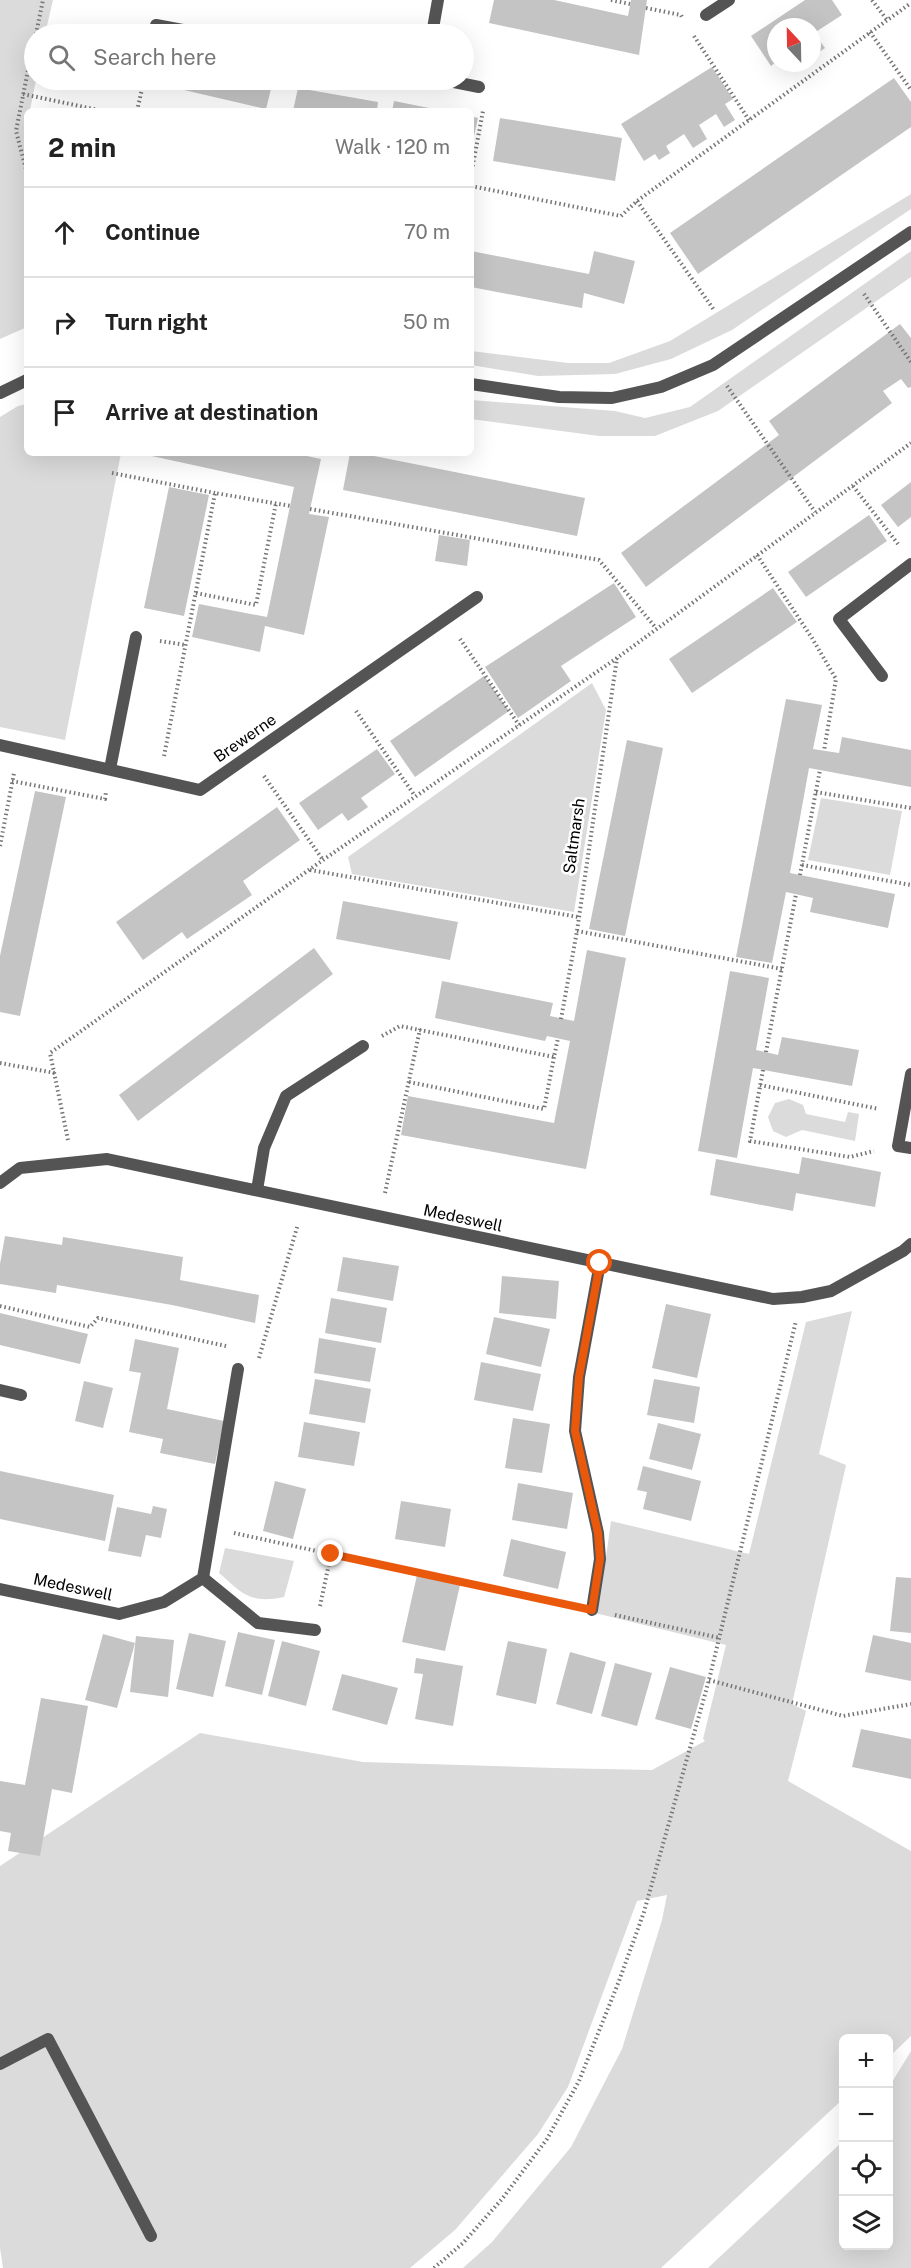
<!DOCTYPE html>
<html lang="en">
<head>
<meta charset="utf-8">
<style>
  :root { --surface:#fff; --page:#f6f6f6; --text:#222; --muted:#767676; --line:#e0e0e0 }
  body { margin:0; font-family:"Public Sans",sans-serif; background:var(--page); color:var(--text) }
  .controls { position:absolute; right:18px; bottom:18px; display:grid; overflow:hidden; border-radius:9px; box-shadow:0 6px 24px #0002 }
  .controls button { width:54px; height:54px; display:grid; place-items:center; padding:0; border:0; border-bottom:2px solid var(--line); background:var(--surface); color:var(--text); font:30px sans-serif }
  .compass { position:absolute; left:767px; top:18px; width:54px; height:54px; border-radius:50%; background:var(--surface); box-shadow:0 6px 24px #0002; rotate:338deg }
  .stop { position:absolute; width:18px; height:18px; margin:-14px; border:4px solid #ea580c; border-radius:50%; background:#fff }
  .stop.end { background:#ea580c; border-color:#fff; box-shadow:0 2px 6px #0008 }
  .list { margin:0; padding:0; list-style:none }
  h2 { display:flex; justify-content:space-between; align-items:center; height:78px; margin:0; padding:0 24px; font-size:26px }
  h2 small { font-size:20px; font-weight:400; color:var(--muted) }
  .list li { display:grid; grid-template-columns:39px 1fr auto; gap:18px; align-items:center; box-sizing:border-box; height:90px; padding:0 24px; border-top:2px solid var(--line) }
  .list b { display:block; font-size:22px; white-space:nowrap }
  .list em { font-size:20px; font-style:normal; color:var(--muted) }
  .icon { flex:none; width:33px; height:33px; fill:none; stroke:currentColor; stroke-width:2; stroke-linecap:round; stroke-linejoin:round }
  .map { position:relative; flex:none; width:911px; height:2268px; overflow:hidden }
  .search { position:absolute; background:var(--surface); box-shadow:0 6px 24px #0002; left:24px; top:24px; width:450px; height:66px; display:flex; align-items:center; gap:15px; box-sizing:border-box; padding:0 21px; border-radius:33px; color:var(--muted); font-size:22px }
  .panel { position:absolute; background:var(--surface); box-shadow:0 6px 24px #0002; left:24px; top:108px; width:450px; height:348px; border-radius:9px }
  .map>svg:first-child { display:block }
  .green { fill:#dbdbdb }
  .building { fill:#c4c4c4 }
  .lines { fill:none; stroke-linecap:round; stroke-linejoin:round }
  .path { stroke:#767676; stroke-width:4; stroke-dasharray:1.5 3; stroke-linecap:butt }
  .service { stroke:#545454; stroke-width:12 }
  .minor { stroke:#545454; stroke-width:12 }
  .route { stroke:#ea580c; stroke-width:8 }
  .labels { text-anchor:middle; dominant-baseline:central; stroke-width:5; stroke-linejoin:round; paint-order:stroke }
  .street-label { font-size:16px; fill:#000; stroke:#fff }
</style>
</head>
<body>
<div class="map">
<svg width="911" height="2268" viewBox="0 0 911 2268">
  <rect width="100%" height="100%" fill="#fff"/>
  <!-- green -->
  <g class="green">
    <polygon points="0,0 53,0 45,34 34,34 36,80 30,110 32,111 27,111 27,327 0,339"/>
    <polygon points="911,194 911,209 732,330 671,359 615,374 538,376 471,365 471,351 568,363 609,363 670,341"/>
    <polygon points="911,251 911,277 718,411 655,436 599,436 471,419 471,400 615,411 645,418 690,407"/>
    <polygon points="27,404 27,453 121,453 65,740 0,727 0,417 18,406"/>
    <polygon points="592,683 606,710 574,912 352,874 348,857"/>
    <polygon points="821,798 902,811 890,875 808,860"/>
    <polygon points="789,1099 803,1105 806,1114 845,1122 848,1112 859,1114 855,1141 802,1130 786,1137 773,1131 768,1117 775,1103"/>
    <polygon points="852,1311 819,1454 846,1465 792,1704 806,1711 788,1781 911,1851 911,2036 889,2057 888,2038 844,2038 843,2099 661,2268 463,2268 492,2242 571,2147 622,2049 662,1920 667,1895 637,1901 568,2087 538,2134 455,2230 410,2268 3,2268 0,2248 0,1866 200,1733 363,1762 554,1768 652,1770 705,1741 703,1739 726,1645 591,1612 605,1564 611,1521 749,1554 806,1322"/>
    <path d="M225,1548l69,13 -10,36c-34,7 -41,-3 -65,-24z"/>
    <polygon points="911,2051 911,2268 708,2268 843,2141 844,2246 888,2246 889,2087"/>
  </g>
  <!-- building -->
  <g class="building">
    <polygon points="494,0 554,0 628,16 631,0 647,0 639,55 489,23"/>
    <polygon points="805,0 832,0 842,15 814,33 825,48 812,57 812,27 776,27 776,62 771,66 751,36"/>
    <polygon points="712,67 733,99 725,104 735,120 724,127 716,114 699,125 707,139 693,148 684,134 666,146 670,153 659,160 655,154 644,161 621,124"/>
    <polygon points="894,78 911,102 911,127 698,274 670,233"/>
    <polygon points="186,80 268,80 273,81 266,109 184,90"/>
    <polygon points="298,88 378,102 377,111 293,111"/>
    <polygon points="394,101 439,110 439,111 392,111"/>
    <polygon points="471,116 478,118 472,145 471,145"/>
    <polygon points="500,118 622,138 615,181 493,161"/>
    <polygon points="471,251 589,274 594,251 635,261 624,304 584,293 582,308 471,287"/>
    <polygon points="900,324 911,338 911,387 908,388 901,379 883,391 892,403 646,587 621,553 779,435 769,421"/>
    <polygon points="138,453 293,453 321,459 309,514 329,517 304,635 265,626 260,652 192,637 199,604 267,617 294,487"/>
    <polygon points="350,453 359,453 585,498 577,536 343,490"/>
    <polygon points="911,482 911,517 898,527 881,505"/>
    <polygon points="169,487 209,495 184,616 144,608"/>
    <polygon points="869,515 887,541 806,597 788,572"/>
    <polygon points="439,535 470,540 467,566 435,561"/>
    <polygon points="614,583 636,617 561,666 571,681 518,718 485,667"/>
    <polygon points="773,588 797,622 692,693 669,659"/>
    <polygon points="484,676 509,711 415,777 390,741"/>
    <polygon points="786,699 822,705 813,749 839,753 842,737 911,750 911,787 809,768 790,873 895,894 888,928 810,912 813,898 786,892 772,963 736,957"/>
    <polygon points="627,740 663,748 625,936 589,929"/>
    <polygon points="377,749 395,774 361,798 368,807 348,821 342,813 318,830 299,803"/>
    <polygon points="35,791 66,797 20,1016 0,1012 0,956"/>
    <polygon points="277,807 300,840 243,881 252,895 187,939 182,932 143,960 116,922"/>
    <polygon points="343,901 458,922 450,960 336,939"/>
    <polygon points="314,948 333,974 138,1121 119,1095"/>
    <polygon points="587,950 626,958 586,1169 401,1135 408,1096 554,1123 570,1041 547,1036 545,1041 435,1018 442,981 553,1003 550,1016 574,1021"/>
    <polygon points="730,971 769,978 756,1050 778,1055 782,1037 859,1050 852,1086 753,1068 737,1158 698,1151"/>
    <polygon points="802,1157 881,1172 875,1207 796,1193 793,1211 710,1195 716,1159 799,1174"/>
    <polygon points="5,1236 62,1245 63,1237 183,1257 180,1280 259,1295 255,1323 172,1305 57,1285 56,1293 0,1284 0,1264"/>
    <polygon points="343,1257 399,1266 393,1301 337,1291"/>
    <polygon points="502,1276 559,1281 556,1319 499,1313"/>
    <polygon points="331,1298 387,1308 381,1343 325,1333"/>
    <polygon points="666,1304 711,1314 697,1378 652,1368"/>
    <polygon points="0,1313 88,1334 80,1364 0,1345"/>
    <polygon points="494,1317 550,1329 541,1367 486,1354"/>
    <polygon points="319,1338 376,1348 370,1382 314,1373"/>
    <polygon points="135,1339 179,1348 167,1409 224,1421 215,1464 160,1453 163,1439 129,1432 141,1373 129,1371"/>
    <polygon points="481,1362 541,1374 533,1411 474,1400"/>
    <polygon points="315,1379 371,1389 365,1423 309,1414"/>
    <polygon points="654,1379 700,1387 694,1423 647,1415"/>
    <polygon points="84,1381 113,1388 103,1428 75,1421"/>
    <polygon points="513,1418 550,1424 542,1473 505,1468"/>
    <polygon points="304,1422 360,1432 354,1466 298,1457"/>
    <polygon points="658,1423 701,1434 692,1470 649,1459"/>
    <polygon points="643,1466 701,1481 691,1521 643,1509 647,1492 637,1490"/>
    <polygon points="0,1471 114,1495 105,1541 0,1519"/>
    <polygon points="275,1481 306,1489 293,1539 263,1531"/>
    <polygon points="518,1483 573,1493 567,1529 512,1520"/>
    <polygon points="401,1501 451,1509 445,1547 395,1539"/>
    <polygon points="153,1506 167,1509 161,1538 146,1535 141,1557 108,1551 117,1507 151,1514"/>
    <polygon points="511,1539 566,1552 558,1589 503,1576"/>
    <polygon points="417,1575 460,1585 445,1651 402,1642"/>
    <polygon points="896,1577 911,1578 911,1633 890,1631"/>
    <polygon points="238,1632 275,1640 262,1695 225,1686"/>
    <polygon points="189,1633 226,1641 213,1697 176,1689"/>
    <polygon points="103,1634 135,1643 117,1708 85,1700"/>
    <polygon points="873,1635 911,1643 911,1681 865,1672"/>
    <polygon points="136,1636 174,1640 168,1697 130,1692"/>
    <polygon points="282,1641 320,1651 306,1706 268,1696"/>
    <polygon points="508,1641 547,1649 536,1704 496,1695"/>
    <polygon points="570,1652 606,1662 592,1714 556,1704"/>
    <polygon points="416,1658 463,1666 453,1726 415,1719 423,1674 414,1673"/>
    <polygon points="615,1663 652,1673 637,1726 601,1716"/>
    <polygon points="670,1667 706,1677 691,1729 655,1719"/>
    <polygon points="342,1674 398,1688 387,1725 332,1710"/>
    <polygon points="41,1698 88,1706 72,1793 52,1789 40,1856 8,1851 11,1833 0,1831 0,1781 25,1785"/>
    <polygon points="861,1729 911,1739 911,1779 852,1767"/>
  </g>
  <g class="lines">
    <!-- path -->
    <g class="path">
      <polyline points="611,0 630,4"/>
      <polyline points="872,0 887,20"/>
      <polyline points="646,8 681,15 682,17"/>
      <polyline points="870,32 911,90"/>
      <polyline points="36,34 43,0"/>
      <polyline points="694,36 749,120"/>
      <polyline points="23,94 103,111"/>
      <polyline points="137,111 144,80"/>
      <polyline points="27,173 16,131 34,40"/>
      <polyline points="471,175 483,111"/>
      <polyline points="471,186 621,216 637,201 911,3"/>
      <polyline points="637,201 714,310"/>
      <polyline points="864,294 911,362"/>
      <polyline points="727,386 815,512"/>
      <polyline points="112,473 215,493"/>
      <polyline points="853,486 898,544"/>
      <polyline points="310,509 599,560 656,628"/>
      <polyline points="757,555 812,638 836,679 824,751"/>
      <polyline points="196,593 256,605 276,503"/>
      <polyline points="460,639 519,725"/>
      <polyline points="160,641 186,645"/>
      <polyline points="356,711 415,796"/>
      <polyline points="164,756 215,493 291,506"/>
      <polyline points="264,776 323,860"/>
      <polyline points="12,781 105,799 106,792"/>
      <polyline points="816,792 911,808"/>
      <polyline points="0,846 14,773"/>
      <polyline points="802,865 911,885"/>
      <polyline points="310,870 578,917"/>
      <polyline points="800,875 820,770"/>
      <polyline points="577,931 782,969"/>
      <polyline points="561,1019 577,931 617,658"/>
      <polyline points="382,1036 400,1026 554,1057 558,1038"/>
      <polyline points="766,1052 796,894"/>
      <polyline points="0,1063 55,1073"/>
      <polyline points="763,1070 750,1141 850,1157 874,1151"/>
      <polyline points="409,1082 544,1109 554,1057"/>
      <polyline points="760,1085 879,1109"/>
      <polyline points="68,1140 50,1053 323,860 617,658 911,443"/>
      <polyline points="385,1193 420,1029"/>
      <polyline points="0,1306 90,1327 98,1318 226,1346"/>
      <polyline points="259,1358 298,1224"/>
      <polyline points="234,1533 569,1606"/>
      <polyline points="320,1606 331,1554"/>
      <polyline points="615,1615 720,1638"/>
      <polyline points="709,1680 843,1716 911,1704"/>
      <polyline points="434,2268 463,2243 502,2199 547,2139 579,2081 619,1981 644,1912 709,1680 796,1321"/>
    </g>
    <!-- service -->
    <g class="service">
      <polyline points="444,80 479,87"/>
      <polyline points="471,384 559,397 612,398 661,387 713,365 911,232"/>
      <polyline points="0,393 27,380"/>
      <polyline points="882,676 839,619 911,564"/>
      <polyline points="110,769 136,637"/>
      <polyline points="257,1190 264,1148 286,1096 363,1046"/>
      <polyline points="0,1390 21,1395"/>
      <polyline points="0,2064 48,2039 151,2236"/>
    </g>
    <!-- minor -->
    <g class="minor">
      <polyline points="706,15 729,0"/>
      <polyline points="156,25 204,34"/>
      <polyline points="432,34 438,0"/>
      <polyline points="0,745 200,790 477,597"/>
      <polyline points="911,1074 898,1146 911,1148"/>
      <polyline points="0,1183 20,1168 107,1159 773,1299 802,1297 831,1291 903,1251 911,1244"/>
      <polyline points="203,1578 258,1623 315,1630"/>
      <polyline points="0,1589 119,1614 164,1602 203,1578 238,1369"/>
      <polyline points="592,1610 600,1559 598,1533 575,1431 579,1377 600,1263"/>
    </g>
  </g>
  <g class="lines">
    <!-- route -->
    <polyline class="route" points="331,1554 592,1610 600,1559 598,1533 575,1431 579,1377 600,1263"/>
  </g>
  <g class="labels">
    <!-- street labels -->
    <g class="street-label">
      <text transform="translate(245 738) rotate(-35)">Brewerne</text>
      <text transform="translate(574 836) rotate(-82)">Saltmarsh</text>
      <text transform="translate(463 1218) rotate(12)">Medeswell</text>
      <text transform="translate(73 1587) rotate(12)">Medeswell</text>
    </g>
  </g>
</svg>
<div class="controls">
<button>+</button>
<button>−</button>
<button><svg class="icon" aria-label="locate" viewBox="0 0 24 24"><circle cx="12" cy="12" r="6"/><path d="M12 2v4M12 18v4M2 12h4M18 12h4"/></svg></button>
<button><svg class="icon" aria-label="layers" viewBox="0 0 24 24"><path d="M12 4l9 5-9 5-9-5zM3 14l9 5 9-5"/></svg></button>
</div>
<svg class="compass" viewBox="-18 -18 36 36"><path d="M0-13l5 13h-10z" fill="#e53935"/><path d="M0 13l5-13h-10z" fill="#767676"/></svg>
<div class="stop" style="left:600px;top:1263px"></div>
<div class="stop end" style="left:331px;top:1554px"></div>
<div class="search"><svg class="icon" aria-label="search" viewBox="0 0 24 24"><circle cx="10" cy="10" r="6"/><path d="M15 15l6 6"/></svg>Search here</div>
<section class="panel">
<h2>2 min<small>Walk · 120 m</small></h2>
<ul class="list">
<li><svg class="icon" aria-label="ahead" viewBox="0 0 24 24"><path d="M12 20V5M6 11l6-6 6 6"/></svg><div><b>Continue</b></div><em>70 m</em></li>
<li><svg class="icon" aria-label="right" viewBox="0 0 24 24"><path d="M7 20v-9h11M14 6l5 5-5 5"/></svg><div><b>Turn right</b></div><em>50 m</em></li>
<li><svg class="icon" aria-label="arrive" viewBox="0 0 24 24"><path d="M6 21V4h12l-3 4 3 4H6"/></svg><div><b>Arrive at destination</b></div></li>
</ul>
</section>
</div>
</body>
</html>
